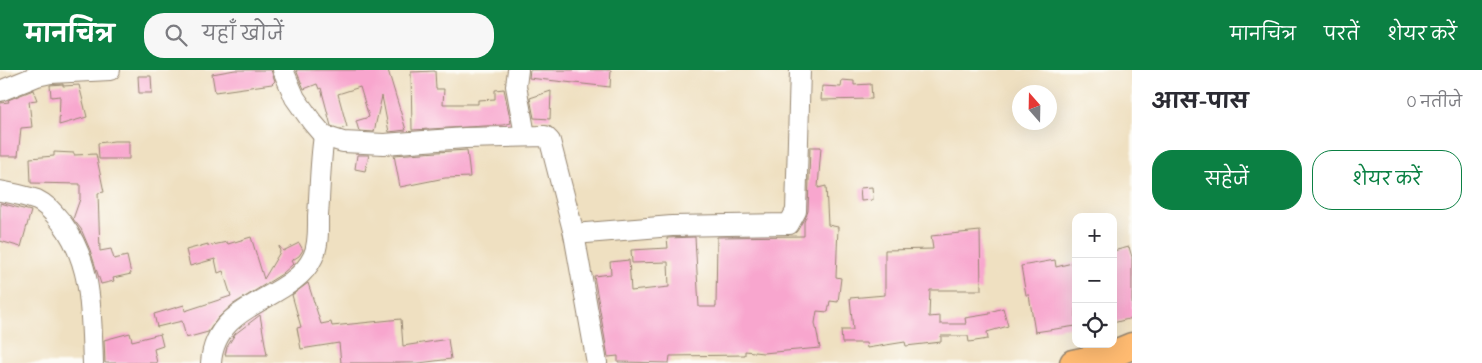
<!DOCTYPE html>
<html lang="hi">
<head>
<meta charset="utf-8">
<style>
  :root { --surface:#fff; --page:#f7f7f7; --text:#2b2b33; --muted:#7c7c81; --line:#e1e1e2; --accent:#0b8043 }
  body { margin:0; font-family:Delius,"Playpen Sans Deva",sans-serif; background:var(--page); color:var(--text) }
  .controls { position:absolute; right:15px; bottom:15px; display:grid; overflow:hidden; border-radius:10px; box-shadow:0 5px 20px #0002 }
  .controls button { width:45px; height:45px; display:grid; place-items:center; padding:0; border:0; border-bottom:1px solid var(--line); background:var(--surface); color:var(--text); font:25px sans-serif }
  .compass { position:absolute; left:1012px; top:15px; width:45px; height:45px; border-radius:50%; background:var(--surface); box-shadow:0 5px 20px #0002; rotate:340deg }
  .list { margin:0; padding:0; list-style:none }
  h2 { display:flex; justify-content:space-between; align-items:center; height:65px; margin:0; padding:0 20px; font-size:21px }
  h2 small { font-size:16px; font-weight:400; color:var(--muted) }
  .actions { display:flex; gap:10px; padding:15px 20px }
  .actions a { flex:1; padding:11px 0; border:1px solid var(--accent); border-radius:20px; text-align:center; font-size:18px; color:var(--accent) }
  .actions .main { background:var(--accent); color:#fff }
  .icon { flex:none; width:28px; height:28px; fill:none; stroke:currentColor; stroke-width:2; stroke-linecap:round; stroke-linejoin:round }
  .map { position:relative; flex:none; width:1132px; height:293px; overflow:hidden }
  header { display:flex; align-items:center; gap:30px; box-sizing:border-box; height:70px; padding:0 25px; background:var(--accent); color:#fff }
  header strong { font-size:24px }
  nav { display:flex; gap:28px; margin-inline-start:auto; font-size:18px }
  .search { width:350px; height:45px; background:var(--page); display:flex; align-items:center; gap:12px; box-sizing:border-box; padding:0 18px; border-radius:20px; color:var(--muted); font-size:19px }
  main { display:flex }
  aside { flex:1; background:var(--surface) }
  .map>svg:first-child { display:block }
  .building { fill:#f8a6ce }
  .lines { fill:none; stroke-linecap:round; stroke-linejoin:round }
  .minor-casing { stroke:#958570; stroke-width:22 }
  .major-casing { stroke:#958570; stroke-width:29 }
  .minor { stroke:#fff; stroke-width:20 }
  .major { stroke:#ffbb71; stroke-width:26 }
</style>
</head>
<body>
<header>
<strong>मानचित्र</strong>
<div class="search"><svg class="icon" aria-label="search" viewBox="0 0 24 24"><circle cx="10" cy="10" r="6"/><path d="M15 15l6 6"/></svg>यहाँ खोजें</div>
<nav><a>मानचित्र</a><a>परतें</a><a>शेयर करें</a></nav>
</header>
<main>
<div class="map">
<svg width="1132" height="293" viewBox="0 0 1132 293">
  <rect width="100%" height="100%" fill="#fdfcf7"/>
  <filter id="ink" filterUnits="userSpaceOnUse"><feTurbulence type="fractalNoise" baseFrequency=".02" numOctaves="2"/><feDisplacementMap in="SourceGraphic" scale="10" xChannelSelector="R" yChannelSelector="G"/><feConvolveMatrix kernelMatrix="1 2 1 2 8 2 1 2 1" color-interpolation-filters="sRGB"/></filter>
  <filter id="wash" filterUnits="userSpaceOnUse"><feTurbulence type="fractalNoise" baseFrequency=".0096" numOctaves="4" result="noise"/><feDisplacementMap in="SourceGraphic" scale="20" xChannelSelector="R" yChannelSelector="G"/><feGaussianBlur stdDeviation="1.12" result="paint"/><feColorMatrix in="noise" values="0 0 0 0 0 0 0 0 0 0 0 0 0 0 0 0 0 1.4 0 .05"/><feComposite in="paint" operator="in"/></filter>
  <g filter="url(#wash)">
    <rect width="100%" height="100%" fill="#efe0c1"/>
    <g id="blocks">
      <!-- building -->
      <g class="building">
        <polygon points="235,0 271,0 275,11 272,14 215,22 212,4"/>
        <polygon points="296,0 388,0 406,60 389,62 382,26 374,62 359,61 356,51 369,47 360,17 338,24 347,57 340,59 331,56 321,18 319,19 317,14 304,19"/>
        <polygon points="530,0 611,0 610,17 529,8"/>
        <polygon points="435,1 436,19 444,19 443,34 478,34 478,30 495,29 495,20 504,19 511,53 503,55 412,60 411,2"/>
        <polygon points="138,6 151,6 152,23 139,23"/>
        <polygon points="842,10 854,11 854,15 871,14 872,29 821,30 822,16 841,17"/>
        <polygon points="63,14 63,16 79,15 87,47 59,55 60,26 51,27 50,15"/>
        <polygon points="33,20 37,30 29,31 32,57 21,58 18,86 0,86 0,33 9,32 8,30"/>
        <polygon points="551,21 550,49 534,48 530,28"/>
        <polygon points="114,71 129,71 129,89 99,89 98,73"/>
        <polygon points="810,77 821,77 818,118 826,116 828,155 838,157 836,207 841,208 838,232 830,231 828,242 817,241 815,253 820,278 763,283 745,281 745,285 670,286 669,293 618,292 618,286 608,287 594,206 611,204 610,192 629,190 631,221 669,217 668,192 632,193 631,180 668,178 667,168 695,167 699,237 716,237 717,167 804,166 804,152 808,141"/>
        <polygon points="467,80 470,107 445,108 400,117 394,85"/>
        <polygon points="54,82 74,83 74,85 96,84 104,122 98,123 100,181 111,179 114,189 127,186 131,204 113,208 114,211 101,214 90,180 81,159 73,149 80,129 80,114 31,113 30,88 54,86"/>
        <polygon points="357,85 369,85 365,101 355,99"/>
        <polygon points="872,117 873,130 861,131 860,118"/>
        <polygon points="0,133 31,141 21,177 0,171"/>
        <polygon points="980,161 981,220 930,220 929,247 940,246 940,254 966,254 965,248 990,244 990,242 1003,238 1008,256 987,262 988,269 969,272 968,266 941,266 941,272 906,276 905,272 867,278 866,273 842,273 841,260 853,260 850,228 885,225 885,180 933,179 931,166"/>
        <polygon points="251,167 264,209 280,182 279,176 283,181 299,173 303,180 299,186 291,191 293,194 282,204 232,235 218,248 208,262 186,268 182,251 157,257 154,244 184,235 185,241 231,226 223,201 218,203 215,189 190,196 186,180 208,174 208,176 227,172 228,174"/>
        <polygon points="1129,177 1132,187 1132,248 1113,253 1113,181"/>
        <polygon points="1055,190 1056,197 1076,192 1076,256 1035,262 1029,225 1026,225 1021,196"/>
        <polygon points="308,213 321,254 331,252 332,256 401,249 403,276 448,269 451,289 419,293 341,293 339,273 301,279 297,258 301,257 292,225"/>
        <polygon points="260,245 267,285 225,285 227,277 235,264"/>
        <polygon points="130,263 132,271 160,264 163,276 154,279 157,293 105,293 104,270"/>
      </g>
    </g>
  </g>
  <g filter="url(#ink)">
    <use href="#blocks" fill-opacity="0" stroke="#958570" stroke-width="1"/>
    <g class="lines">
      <defs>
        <g id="minor">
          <polyline points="283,0 295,28 312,52 324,66 343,72 384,74 465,68 545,66 550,71 574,164 597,293"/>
          <polyline points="518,0 516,16 525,65"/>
          <polyline points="0,21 37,6 51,3 110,0"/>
          <path d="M0,121c12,2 25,5 37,9 11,5 18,15 25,23 31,41 29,91 31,140"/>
          <polyline points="574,164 672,156 789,154 796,141 800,0"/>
          <path d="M211,293c4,-63 81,-61 102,-106 6,-12 5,-28 5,-41 2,-27 2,-54 6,-80"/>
        </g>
        <polyline id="major" points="1073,293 1110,285 1132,276"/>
      </defs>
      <!-- minor casing -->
      <use href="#minor" class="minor-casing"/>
      <!-- major casing -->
      <use href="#major" class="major-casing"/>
      <!-- minor -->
      <use href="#minor" class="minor"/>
      <!-- major -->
      <use href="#major" class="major"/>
    </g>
  </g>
</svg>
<div class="controls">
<button>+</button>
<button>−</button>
<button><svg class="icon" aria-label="locate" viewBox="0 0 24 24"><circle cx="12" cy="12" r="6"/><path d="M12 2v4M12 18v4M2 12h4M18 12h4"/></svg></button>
</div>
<svg class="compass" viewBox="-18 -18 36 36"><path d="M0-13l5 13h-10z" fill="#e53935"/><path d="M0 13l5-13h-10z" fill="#7c7c81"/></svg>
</div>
<aside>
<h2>आस-पास<small>0 नतीजे</small></h2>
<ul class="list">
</ul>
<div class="actions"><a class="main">सहेजें</a><a>शेयर करें</a></div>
</aside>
</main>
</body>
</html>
